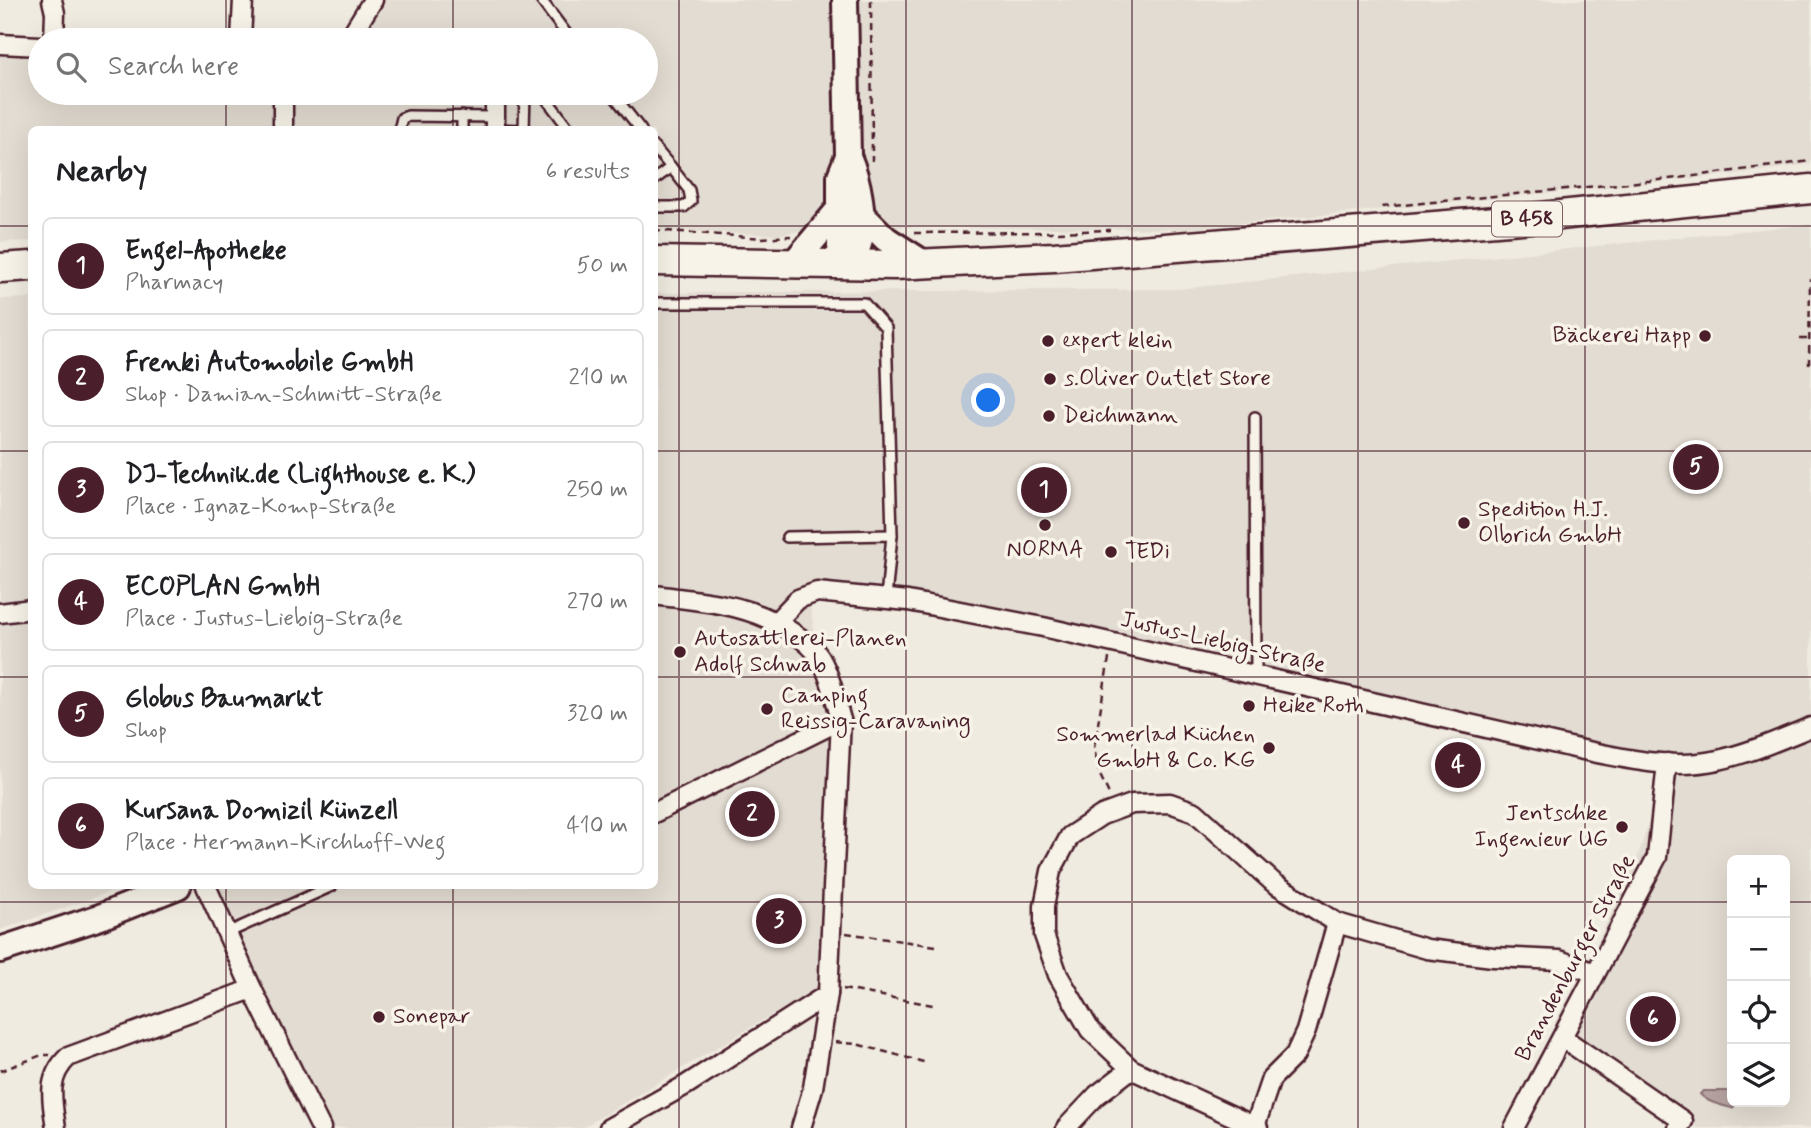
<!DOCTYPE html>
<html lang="en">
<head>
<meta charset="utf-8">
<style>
  :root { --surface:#fff; --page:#f6f6f6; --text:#202124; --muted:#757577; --line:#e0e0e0; --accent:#4a1f2b }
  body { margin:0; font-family:Mynerve,sans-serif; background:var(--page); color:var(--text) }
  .controls { position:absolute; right:21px; bottom:21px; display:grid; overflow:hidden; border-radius:10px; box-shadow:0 7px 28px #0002 }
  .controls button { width:63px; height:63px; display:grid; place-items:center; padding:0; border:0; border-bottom:2px solid var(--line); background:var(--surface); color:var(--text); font:35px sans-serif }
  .you { position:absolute; left:989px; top:401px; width:24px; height:24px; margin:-18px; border:5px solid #fff; border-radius:50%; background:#1a73e8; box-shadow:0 0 0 10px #1a73e833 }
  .badge { display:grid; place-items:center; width:46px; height:46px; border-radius:50%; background:var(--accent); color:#fff; font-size:23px; font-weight:700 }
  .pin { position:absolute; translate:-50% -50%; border:4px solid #fff; box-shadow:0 2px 7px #0006 }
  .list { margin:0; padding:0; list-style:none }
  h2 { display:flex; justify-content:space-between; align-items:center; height:91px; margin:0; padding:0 28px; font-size:30px }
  h2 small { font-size:23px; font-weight:400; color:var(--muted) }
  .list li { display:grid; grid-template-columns:46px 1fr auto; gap:21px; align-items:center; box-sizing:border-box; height:98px; margin:0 14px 14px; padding:0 14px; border:2px solid var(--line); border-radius:10px }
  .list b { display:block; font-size:26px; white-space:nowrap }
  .list p { margin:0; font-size:23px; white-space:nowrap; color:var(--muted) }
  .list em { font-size:23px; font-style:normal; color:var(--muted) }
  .icon { flex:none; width:38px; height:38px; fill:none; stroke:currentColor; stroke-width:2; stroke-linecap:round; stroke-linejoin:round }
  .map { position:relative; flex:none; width:1811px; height:1128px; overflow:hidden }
  .search { position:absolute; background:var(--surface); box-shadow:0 7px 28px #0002; left:28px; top:28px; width:630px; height:77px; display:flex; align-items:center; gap:18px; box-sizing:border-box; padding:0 24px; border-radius:38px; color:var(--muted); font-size:26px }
  .panel { position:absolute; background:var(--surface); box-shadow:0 7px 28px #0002; left:28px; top:126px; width:630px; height:763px; border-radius:10px }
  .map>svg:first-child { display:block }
  .built { fill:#e3dcd2; fill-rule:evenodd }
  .water { fill:#b7a4a2; stroke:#8b6f72; stroke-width:2 }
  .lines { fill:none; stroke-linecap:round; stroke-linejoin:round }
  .service-casing { stroke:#4a1f2b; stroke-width:14 }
  .minor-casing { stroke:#4a1f2b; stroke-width:23 }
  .secondary-casing { stroke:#4a1f2b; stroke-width:30 }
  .primary-casing { stroke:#4a1f2b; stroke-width:33 }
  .path { stroke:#4a1f2b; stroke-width:2.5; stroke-dasharray:7 5; stroke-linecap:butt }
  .service { stroke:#f7f3e8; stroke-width:9 }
  .minor { stroke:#f7f3e8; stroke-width:18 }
  .secondary { stroke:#f7f3e8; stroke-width:24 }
  .primary { stroke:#f7f3e8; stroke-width:28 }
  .grid { fill:none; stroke:#4a1f2b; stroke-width:2; stroke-opacity:0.55 }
  .poi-dot { fill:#4a1f2b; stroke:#f7f3e8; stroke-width:2.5 }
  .labels { text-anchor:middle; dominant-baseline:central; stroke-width:7; stroke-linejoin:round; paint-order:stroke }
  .shield { fill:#f7f3e8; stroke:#7e5f64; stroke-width:2 }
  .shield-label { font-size:21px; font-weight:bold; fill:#4a1f2b }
  .poi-label { font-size:23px; fill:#4a1f2b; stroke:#f7f3e8; text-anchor:start }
  .street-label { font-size:23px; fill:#4a1f2b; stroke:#f7f3e8 }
</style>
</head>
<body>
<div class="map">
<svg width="1811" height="1128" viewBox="0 0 1811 1128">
  <rect width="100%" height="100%" fill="#f0ebe0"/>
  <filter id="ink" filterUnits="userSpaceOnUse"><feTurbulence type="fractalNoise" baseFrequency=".0143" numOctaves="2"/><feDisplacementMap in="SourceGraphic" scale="14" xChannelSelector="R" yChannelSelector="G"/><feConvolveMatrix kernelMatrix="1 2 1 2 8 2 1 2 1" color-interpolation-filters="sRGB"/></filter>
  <g filter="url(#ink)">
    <!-- built -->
    <g class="built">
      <polygon points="372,0 1811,0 1811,164 1746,173 1184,229 892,227 804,230 777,235 655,230 654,130 32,130 31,241 0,242 0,48 40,47 40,93 646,93 646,40 347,40"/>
      <path d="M1811,224v904h-114l-7,-10 1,-2 -136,-93 20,-33 62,-131 28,-87 -539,-120 -250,-48 -68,-9 27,150 -18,243 -235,140h-269l-108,-242h449l1,-593 523,-4zM1732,860h53v242h-53z"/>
      <polygon points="31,298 32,886 127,886 0,930 0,299"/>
    </g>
    <!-- water -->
    <path class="water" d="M1703,1091h28l1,11 6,2 -6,4c-11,-3 -24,-5 -32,-14z"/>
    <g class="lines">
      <defs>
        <g id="service">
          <polyline points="541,0 571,40"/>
          <polyline points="612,93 641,130"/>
          <polyline points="525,94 542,93 570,130"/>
          <polyline points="495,129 525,130"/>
          <polyline points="524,129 525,93"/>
          <polyline points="399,130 402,118 408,116 495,117"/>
          <polyline points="462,130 462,116"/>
          <polyline points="654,147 671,167 654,180"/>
          <polyline points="654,207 684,207 691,201 689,190 671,167"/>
          <polyline points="654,303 864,303 886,328 892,535"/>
          <polyline points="1255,417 1256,676"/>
          <polyline points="787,537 892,535 886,598"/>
          <polyline points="227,933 332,886"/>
        </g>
        <g id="minor">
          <polyline points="52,0 55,13 54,40"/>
          <polyline points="241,40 243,0"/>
          <polyline points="348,40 373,0"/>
          <polyline points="0,44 40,46"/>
          <polyline points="283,93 283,130"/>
          <polyline points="495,130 495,93"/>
          <path d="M654,595c51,7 96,8 139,38 10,6 21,15 27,25 11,19 15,41 21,62l-13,274 -15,94 -12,40"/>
          <polyline points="0,613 32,609"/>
          <path d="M777,621l21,-22 19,-7 91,9 135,26 540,123c43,9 91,20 135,10 32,-7 63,-21 93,-33"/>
          <polyline points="654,813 841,720"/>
          <polyline points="206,886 252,989 321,1128"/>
          <polyline points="1563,1038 1683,1121 1678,1128"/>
          <polyline points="1255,1126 1271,1079 1295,1055 1306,1031 1337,923"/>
          <path d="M56,1128c-4,-28 -10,-50 12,-71l184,-68"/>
          <polyline points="609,1128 686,1085 828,994"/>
          <polyline points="1066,1128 1097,1095 1131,1069"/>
          <polyline points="1258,1128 1131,1069 1090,1030 1058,975 1044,935 1044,906 1051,871 1070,836 1102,815 1132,804 1170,803 1195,812 1274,883 1337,923 1427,949 1493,957 1559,960 1595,973"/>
          <polyline points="1514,1128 1657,857 1667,763"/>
        </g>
        <g id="secondary">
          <path d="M845,0l3,156c10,23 18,62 11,88 -2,7 -6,14 -8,21"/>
          <polyline points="848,156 840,176 840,247 851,265"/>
          <polyline points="860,213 886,239 925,264"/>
          <polyline points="793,264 840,208"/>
          <polyline points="0,950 100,917 178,886"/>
        </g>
        <g id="primary">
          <polyline points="654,261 895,265 1054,257 1521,219 1811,189"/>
          <polyline points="0,268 32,266"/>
        </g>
      </defs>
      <!-- service casing -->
      <use href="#service" class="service-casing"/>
      <!-- minor casing -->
      <use href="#minor" class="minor-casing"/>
      <!-- secondary casing -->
      <use href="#secondary" class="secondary-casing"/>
      <!-- primary casing -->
      <use href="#primary" class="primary-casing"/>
      <!-- path -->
      <g class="path">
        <polyline points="871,0 872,161"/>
        <polyline points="1382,207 1679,178 1811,161"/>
        <polyline points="654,230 762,238 791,236"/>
        <polyline points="914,233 1056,232 1110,230"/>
        <polyline points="1800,339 1811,339"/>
        <polyline points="1809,365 1810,279"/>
        <polyline points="1109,658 1094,748 1099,773 1109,794"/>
        <polyline points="846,933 936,946"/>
        <polyline points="843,989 933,1005"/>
        <polyline points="835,1042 856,1044 927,1063"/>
        <polyline points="0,1071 42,1055 50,1055"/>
      </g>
      <!-- service -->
      <use href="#service" class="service"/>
      <!-- minor -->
      <use href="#minor" class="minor"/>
      <!-- secondary -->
      <use href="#secondary" class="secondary"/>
      <!-- primary -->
      <use href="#primary" class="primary"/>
    </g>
  </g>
  <!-- grid -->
  <path class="grid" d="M226,0v40M453,0v40M679,0v1128M906,0v1128M1132,0v1128M1358,0v1128M1585,0v1128M226,93v37M453,93v37M0,226h32M654,226h1157M0,451h32M654,451h1157M0,677h32M654,677h1157M226,886v242M453,886v242M0,902h1732M1785,902h26"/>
  <!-- markers -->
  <g class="poi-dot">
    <circle cx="1705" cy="336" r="7"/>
    <circle cx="1048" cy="341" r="7"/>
    <circle cx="1050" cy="379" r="7"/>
    <circle cx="1049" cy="416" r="7"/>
    <circle cx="1464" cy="523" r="7"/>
    <circle cx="1045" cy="525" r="7"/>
    <circle cx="1111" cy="552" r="7"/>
    <circle cx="680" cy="652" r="7"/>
    <circle cx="1249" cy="706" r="7"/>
    <circle cx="767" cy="709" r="7"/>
    <circle cx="1269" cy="748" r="7"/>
    <circle cx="1622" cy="827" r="7"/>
    <circle cx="379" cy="1017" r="7"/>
  </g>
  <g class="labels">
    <!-- shield labels -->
    <rect class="shield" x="1492" y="201.5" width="70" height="35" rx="5"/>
    <g class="shield-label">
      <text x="1527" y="219">B 458</text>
    </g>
    <!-- poi labels -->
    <g class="poi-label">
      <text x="1691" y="336" text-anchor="end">Bäckerei Happ</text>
      <text x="1062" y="341">expert klein</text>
      <text x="1064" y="379">s.Oliver Outlet Store</text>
      <text x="1063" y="416">Deichmann</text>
      <text x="1478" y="510">Spedition H.J.<tspan x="1478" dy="26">Olbrich GmbH</tspan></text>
      <text x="1045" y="550" text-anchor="middle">NORMA</text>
      <text x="1125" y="552">TEDi</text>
      <text x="694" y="639">Autosattlerei-Planen<tspan x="694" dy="26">Adolf Schwab</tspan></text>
      <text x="781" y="696">Camping<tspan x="781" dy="26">Reissig-Caravaning</tspan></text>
      <text x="1263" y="706">Heike Roth</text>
      <text x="1255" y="735" text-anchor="end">Sommerlad Küchen<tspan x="1255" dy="26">GmbH &amp; Co. KG</tspan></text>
      <text x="1608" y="814" text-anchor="end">Jentschke<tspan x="1608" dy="26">Ingenieur UG</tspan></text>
      <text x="393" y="1017">Sonepar</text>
    </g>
    <!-- street labels -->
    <g class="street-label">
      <text transform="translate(1223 643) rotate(13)">Justus-Liebig-Straße</text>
      <text transform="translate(1576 958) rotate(-62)">Brandenburger Straße</text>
    </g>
  </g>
</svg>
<div class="controls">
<button>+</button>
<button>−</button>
<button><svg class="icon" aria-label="locate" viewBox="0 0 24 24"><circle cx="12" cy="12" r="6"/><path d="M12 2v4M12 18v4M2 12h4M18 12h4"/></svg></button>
<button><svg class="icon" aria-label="layers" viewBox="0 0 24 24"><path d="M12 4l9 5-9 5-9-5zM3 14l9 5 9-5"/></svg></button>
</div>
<div class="you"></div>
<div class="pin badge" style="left:1044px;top:490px">1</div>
<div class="pin badge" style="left:752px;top:814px">2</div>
<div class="pin badge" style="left:779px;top:921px">3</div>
<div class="pin badge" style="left:1458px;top:765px">4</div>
<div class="pin badge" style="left:1696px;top:467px">5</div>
<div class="pin badge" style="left:1653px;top:1019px">6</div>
<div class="search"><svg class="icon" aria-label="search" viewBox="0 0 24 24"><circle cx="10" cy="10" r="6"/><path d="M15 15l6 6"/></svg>Search here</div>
<section class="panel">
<h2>Nearby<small>6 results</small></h2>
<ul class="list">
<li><span class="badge">1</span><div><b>Engel-Apotheke</b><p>Pharmacy</p></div><em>50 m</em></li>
<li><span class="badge">2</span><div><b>Frenki Automobile GmbH</b><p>Shop · Damian-Schmitt-Straße</p></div><em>210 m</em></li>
<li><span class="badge">3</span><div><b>DJ-Technik.de (Lighthouse e. K.)</b><p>Place · Ignaz-Komp-Straße</p></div><em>250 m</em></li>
<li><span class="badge">4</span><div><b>ECOPLAN GmbH</b><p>Place · Justus-Liebig-Straße</p></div><em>270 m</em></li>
<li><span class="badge">5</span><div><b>Globus Baumarkt</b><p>Shop</p></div><em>320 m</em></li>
<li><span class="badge">6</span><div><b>Kursana Domizil Künzell</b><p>Place · Hermann-Kirchhoff-Weg</p></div><em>410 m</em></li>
</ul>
</section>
</div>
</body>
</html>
